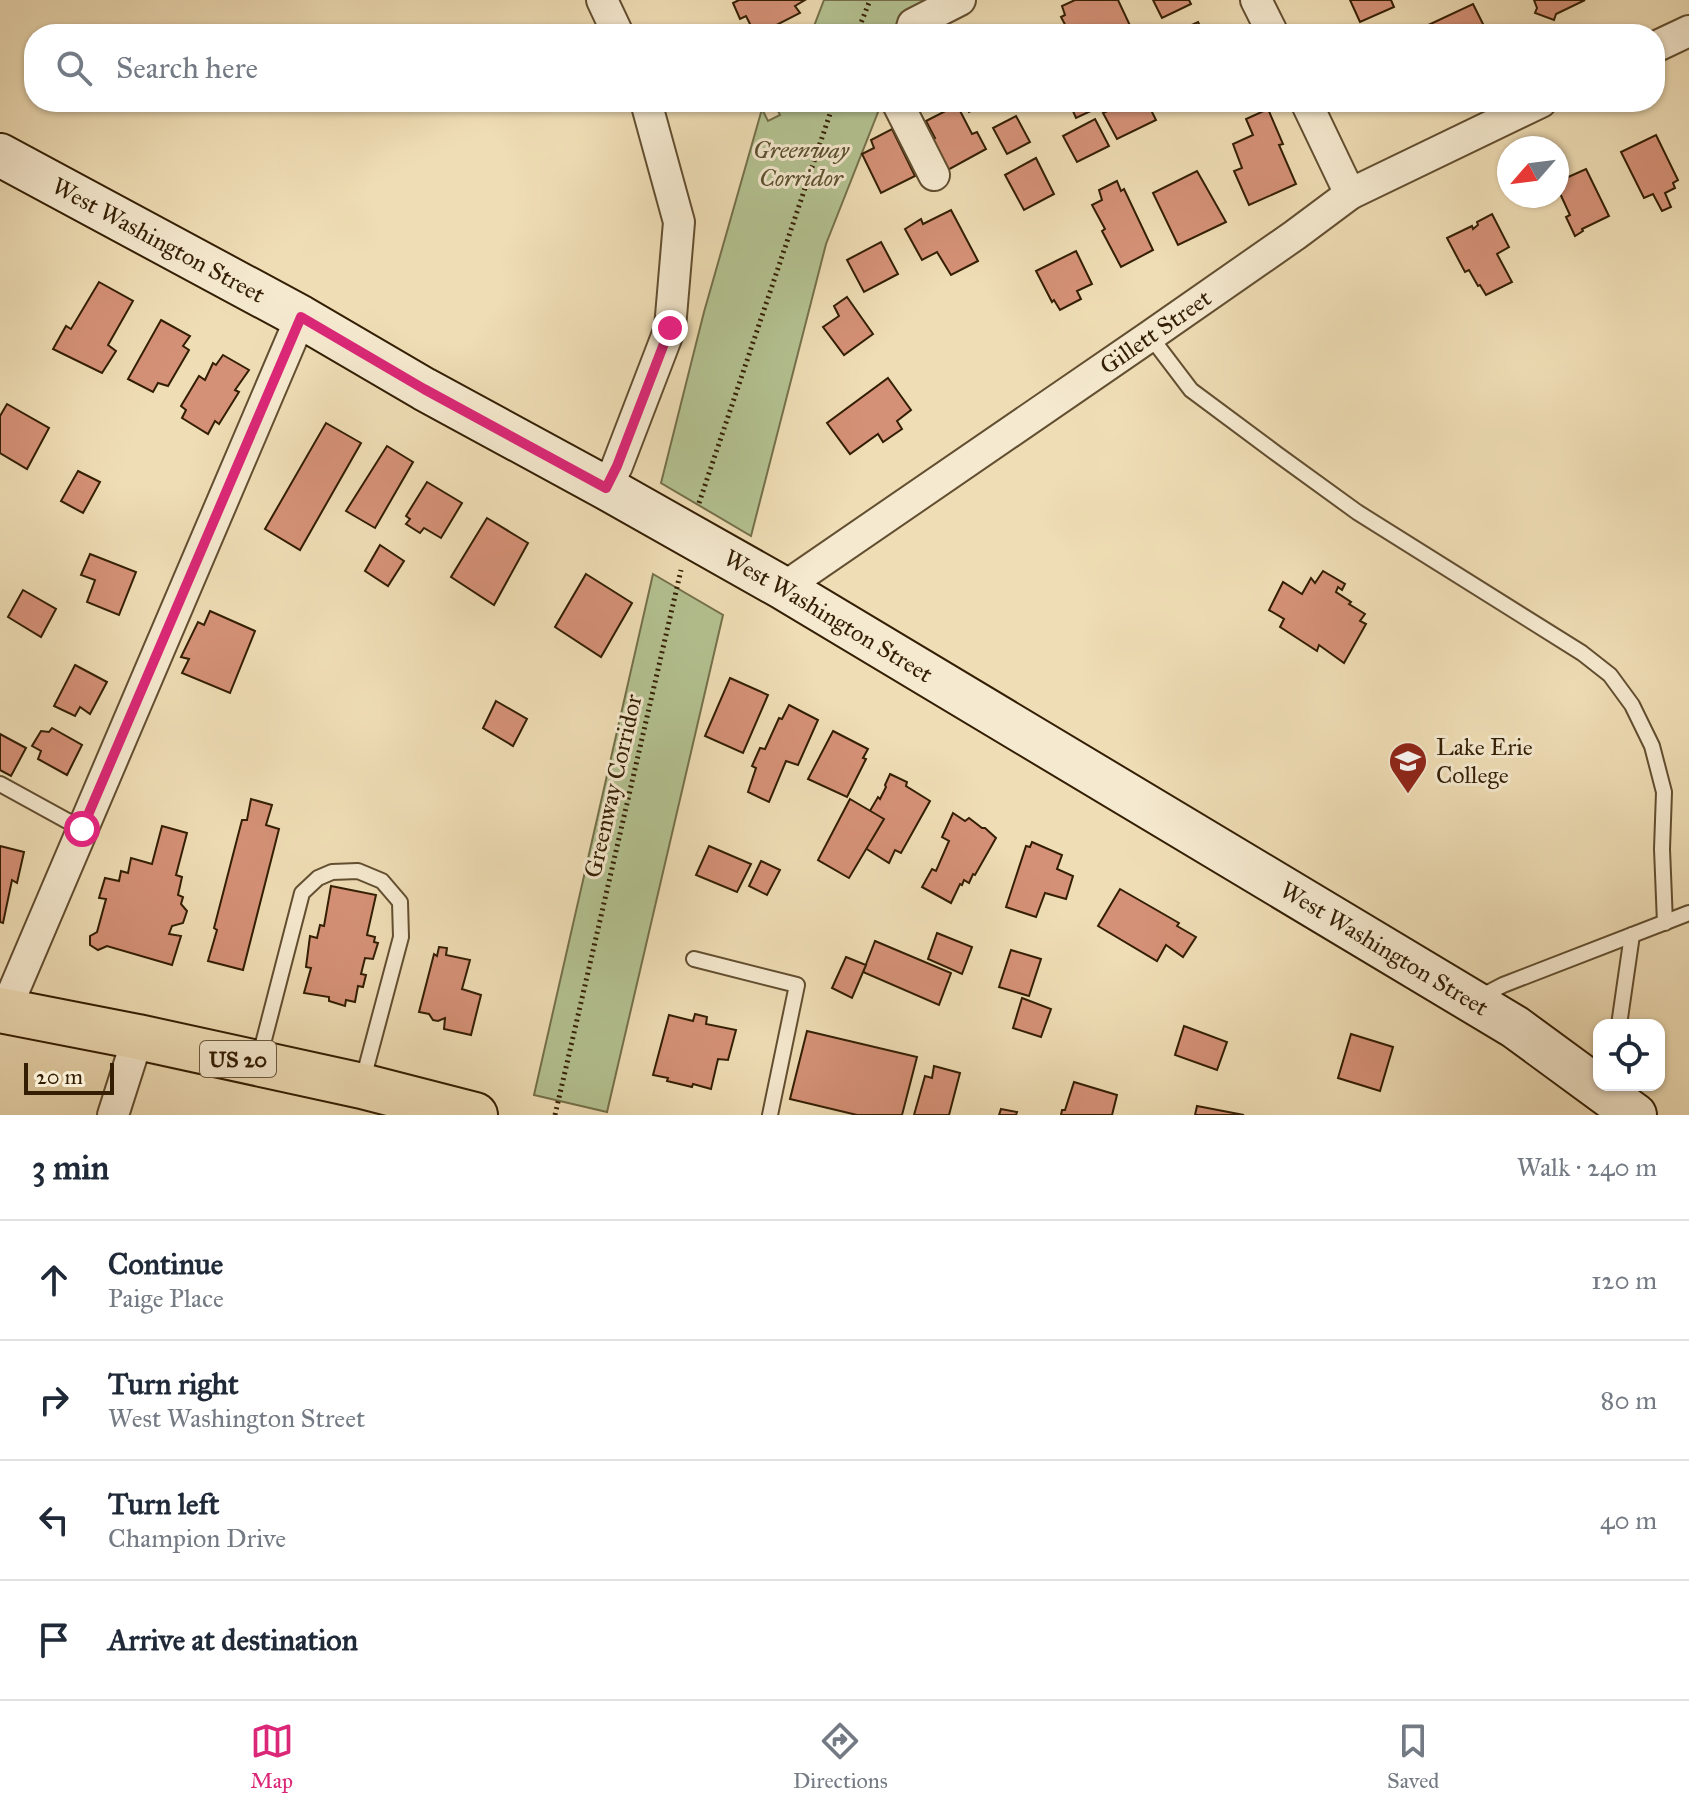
<!DOCTYPE html>
<html lang="en">
<head>
<meta charset="utf-8">
<style>
  :root { --surface:#fff; --page:#f2f2f3; --text:#1f2937; --muted:#747a83; --line:#e0e1e3; --accent:#db2777 }
  body { margin:0; font-family:"IM FELL Great Primer",serif; background:var(--page); color:var(--text) }
  .controls { position:absolute; right:24px; bottom:24px; display:grid; overflow:hidden; border-radius:16px; box-shadow:0 2px 6px #0004 }
  .controls button { width:72px; height:72px; display:grid; place-items:center; padding:0; border:0; border-bottom:2px solid var(--line); background:var(--surface); color:var(--text); font:40px sans-serif }
  .compass { position:absolute; left:1497px; top:136px; width:72px; height:72px; border-radius:50%; background:var(--surface); box-shadow:0 2px 6px #0004; rotate:242deg }
  .scale { position:absolute; left:24px; bottom:20px; width:90px; box-sizing:border-box; padding-left:8px; border:4px solid #331e03; border-top:0; font-size:22px; line-height:28px; white-space:nowrap; color:#331e03; -webkit-text-stroke:6px #f5e9cf; paint-order:stroke }
  .stop { position:absolute; width:24px; height:24px; margin:-18px; border:6px solid #db2777; border-radius:50%; background:#fff }
  .stop.end { background:#db2777; border-color:#fff; box-shadow:0 2px 8px #0008 }
  .list { margin:0; padding:0; list-style:none }
  h2 { display:flex; justify-content:space-between; align-items:center; height:104px; margin:0; padding:0 32px; font-size:34px }
  h2 small { font-size:26px; font-weight:400; color:var(--muted) }
  .list li { display:grid; grid-template-columns:52px 1fr auto; gap:24px; align-items:center; box-sizing:border-box; height:120px; padding:0 32px; border-top:2px solid var(--line) }
  .list b { display:block; font-size:30px; white-space:nowrap }
  .list p { margin:0; font-size:26px; white-space:nowrap; color:var(--muted) }
  .list em { font-size:26px; font-style:normal; color:var(--muted) }
  .icon { flex:none; width:44px; height:44px; fill:none; stroke:currentColor; stroke-width:2; stroke-linecap:round; stroke-linejoin:round }
  .map { position:relative; flex:none; width:1689px; height:1115px; overflow:hidden }
  .search { position:absolute; background:var(--surface); box-shadow:0 2px 6px #0004; left:24px; right:24px; top:24px; height:88px; display:flex; align-items:center; gap:20px; box-sizing:border-box; padding:0 28px; border-radius:32px; color:var(--muted); font-size:30px }
  .sheet { height:584px; background:var(--surface) }
  nav { display:flex; justify-content:space-around; align-items:center; box-sizing:border-box; height:112px; border-top:2px solid var(--line); background:var(--surface); font-size:22px; color:var(--muted) }
  nav a { display:grid; justify-items:center; gap:4px }
  nav .on { color:var(--accent) }
  .map>svg:first-child { display:block }
  .green { fill:#b4c291; stroke:#74704a; stroke-width:2 }
  .building { fill:#d59177; stroke:#331e03; stroke-width:2 }
  .lines { fill:none; stroke-linecap:round; stroke-linejoin:round }
  .lane-casing { stroke:#624e30; stroke-width:18 }
  .street-casing { stroke:#624e30; stroke-width:34 }
  .secondary-casing { stroke:#331e03; stroke-width:46 }
  .primary-casing { stroke:#331e03; stroke-width:48 }
  .path { stroke:#331e03; stroke-width:5; stroke-dasharray:2 4; stroke-linecap:butt }
  .lane { stroke:#f5e9cf; stroke-width:14 }
  .street { stroke:#f5e9cf; stroke-width:30 }
  .secondary { stroke:#f5e9cf; stroke-width:42 }
  .primary { stroke:#efddb5; stroke-width:44 }
  .route { stroke:#db2777; stroke-width:10 }
  .labels { text-anchor:middle; dominant-baseline:central; stroke-width:6; stroke-linejoin:round; paint-order:stroke }
  .shield { fill:#f5e9cf; stroke:#6d5b40; stroke-width:2 }
  .shield-label { font-size:22px; font-weight:bold; fill:#331e03 }
  .park-label { font-size:24px; font-style:italic; fill:#5a4f2e; stroke:#f5e9cf }
  .street-label { font-size:24px; fill:#331e03; stroke:#f5e9cf }
  .poi-label { font-size:24px; fill:#331e03; stroke:#f5e9cf; text-anchor:start }
</style>
</head>
<body>
<div class="map">
<svg width="1689" height="1115" viewBox="0 0 1689 1115">
  <rect width="100%" height="100%" fill="#efddb5"/>
  <filter id="stains"><feTurbulence type="fractalNoise" baseFrequency=".0025" numOctaves="4"/><feColorMatrix values="0 0 0 0 .2 0 0 0 0 .09 0 0 0 0 .02 0 0 0 .5 -.17"/></filter>
  <radialGradient id="worn" r=".72"><stop offset=".6" stop-color="#630" stop-opacity="0"/><stop offset="1" stop-color="#630" stop-opacity=".3"/></radialGradient>
  <!-- green -->
  <g class="green">
    <polygon points="824,0 926,0 910,34 811,34"/>
    <polygon points="774,102 882,102 826,244 751,536 661,483 704,312 762,109 768,121 780,115"/>
    <polygon points="653,574 723,615 607,1112 534,1095"/>
  </g>
  <!-- building -->
  <g class="building">
    <polygon points="739,0 805,0 795,6 800,13 759,34 755,34 746,16 740,19 733,3"/>
    <polygon points="1075,0 1118,0 1134,34 1067,34 1069,32 1061,17 1065,15 1062,6"/>
    <polygon points="1153,0 1189,0 1191,4 1162,18"/>
    <polygon points="1350,0 1391,0 1394,7 1360,22"/>
    <polygon points="1534,0 1585,0 1556,14 1554,20 1535,13 1537,8"/>
    <polygon points="1473,4 1488,34 1429,34 1426,26"/>
    <polygon points="1198,22 1204,34 1172,34"/>
    <polygon points="964,102 989,102 969,112"/>
    <polygon points="1069,102 1108,102 1108,103 1076,118"/>
    <polygon points="1127,102 1147,102 1156,120 1117,139 1103,113"/>
    <polygon points="957,105 972,134 977,132 986,149 946,171 927,142 935,138 926,121"/>
    <polygon points="1268,109 1283,144 1279,145 1296,184 1249,205 1234,171 1242,168 1233,144 1253,135 1246,119"/>
    <polygon points="1016,116 1030,142 1007,154 993,128"/>
    <polygon points="1095,119 1109,146 1077,162 1063,136"/>
    <polygon points="892,129 915,176 881,193 862,154 874,148 871,140"/>
    <polygon points="1656,135 1678,180 1673,183 1675,188 1665,193 1671,207 1662,211 1653,194 1644,198 1621,152"/>
    <polygon points="1036,158 1054,194 1024,210 1005,175"/>
    <polygon points="1586,169 1609,216 1582,229 1583,231 1575,236 1566,217 1570,215 1557,187 1557,182"/>
    <polygon points="1197,171 1226,222 1178,245 1153,193"/>
    <polygon points="1117,181 1121,191 1124,189 1153,250 1121,267 1102,231 1105,229 1092,205 1102,200 1099,190"/>
    <polygon points="951,210 978,261 951,275 937,252 922,260 905,229 921,219 923,224"/>
    <polygon points="1492,214 1509,247 1497,254 1512,282 1486,295 1480,285 1478,286 1469,270 1465,272 1447,238 1472,226 1473,229 1478,225 1477,222"/>
    <polygon points="881,242 898,274 864,292 847,260"/>
    <polygon points="1076,251 1092,284 1077,291 1081,299 1060,310 1054,300 1052,302 1036,271"/>
    <polygon points="99,282 133,301 108,345 116,351 102,373 53,349 66,326 71,329"/>
    <polygon points="847,297 873,334 844,355 823,327 839,316 834,306"/>
    <polygon points="161,320 190,336 183,346 189,350 168,386 158,383 153,392 128,379"/>
    <polygon points="223,355 249,370 235,390 239,392 219,424 215,421 208,434 182,418 186,410 181,406 199,376 205,380 213,363 216,365"/>
    <polygon points="888,378 911,410 897,421 902,429 883,442 878,434 850,454 827,423"/>
    <polygon points="7,404 49,428 27,469 0,453 0,416"/>
    <polygon points="326,423 361,443 300,550 265,529"/>
    <polygon points="387,446 413,462 375,528 346,511"/>
    <polygon points="78,471 100,482 83,513 61,501"/>
    <polygon points="427,482 462,503 441,538 424,528 420,533 406,524 410,519 406,516"/>
    <polygon points="487,518 528,543 494,605 451,577"/>
    <polygon points="380,545 404,561 388,586 365,571"/>
    <polygon points="90,554 136,572 119,615 87,602 95,580 81,575"/>
    <polygon points="1323,571 1345,584 1342,590 1338,587 1336,592 1351,602 1349,604 1365,614 1360,621 1366,624 1344,663 1319,645 1317,651 1280,627 1284,619 1269,610 1283,582 1302,594 1311,578 1315,583"/>
    <polygon points="586,574 632,603 601,657 555,627"/>
    <polygon points="23,590 56,609 41,637 8,617"/>
    <polygon points="210,611 255,631 230,693 182,673 189,659 181,657 198,622 204,625"/>
    <polygon points="75,665 107,682 90,714 80,707 75,716 54,706"/>
    <polygon points="730,678 768,695 743,753 705,736"/>
    <polygon points="496,701 527,719 513,746 483,728"/>
    <polygon points="789,705 818,720 798,765 786,761 769,802 748,792 756,768 752,766 760,748 765,749 779,718 782,719"/>
    <polygon points="52,728 82,745 67,775 38,759 41,751 32,746 41,731 49,732"/>
    <polygon points="833,731 868,749 863,758 866,759 847,797 808,779"/>
    <polygon points="0,734 26,748 11,776 0,770"/>
    <polygon points="890,774 907,782 906,786 930,801 901,853 895,850 889,863 862,846 864,843 860,839 868,823 864,821 878,797 880,799 886,787 885,785"/>
    <polygon points="251,799 272,805 266,825 279,829 243,970 208,961 217,930 214,928 242,820 247,820"/>
    <polygon points="850,799 884,819 849,878 818,860"/>
    <polygon points="953,813 965,821 969,818 982,828 985,828 996,838 975,875 973,874 969,883 964,880 962,885 960,884 951,903 922,887 932,869 936,871 949,841 942,837"/>
    <polygon points="162,826 187,833 176,875 182,877 178,895 183,897 181,904 187,911 183,923 172,926 169,934 181,936 172,965 107,946 98,950 90,945 90,936 97,932 106,899 99,898 105,878 119,881 121,871 128,873 131,858 152,864"/>
    <polygon points="1032,842 1062,855 1057,869 1073,876 1066,899 1045,893 1036,917 1006,907 1026,846 1030,847"/>
    <polygon points="0,846 24,852 17,883 12,880 3,923 0,922"/>
    <polygon points="709,846 751,864 737,892 696,875"/>
    <polygon points="761,861 780,870 767,895 749,886"/>
    <polygon points="331,886 376,895 367,935 375,937 374,942 378,943 373,959 365,958 361,974 366,975 363,987 358,986 355,1002 346,1000 345,1006 329,1001 329,997 304,993 311,968 306,967 310,936 317,938 320,925 324,926"/>
    <polygon points="1120,889 1179,923 1177,926 1196,937 1183,957 1166,945 1157,961 1098,926"/>
    <polygon points="937,933 972,947 962,974 928,959"/>
    <polygon points="875,941 951,973 939,1005 863,972"/>
    <polygon points="439,947 447,948 446,955 470,960 462,989 481,995 471,1035 444,1029 445,1018 438,1021 433,1020 429,1014 419,1012 434,954 437,956"/>
    <polygon points="1011,950 1041,959 1029,996 999,987"/>
    <polygon points="846,957 866,965 852,998 832,988"/>
    <polygon points="1022,998 1051,1009 1041,1037 1013,1028"/>
    <polygon points="695,1014 707,1017 706,1024 736,1030 728,1060 718,1059 711,1089 693,1084 692,1087 667,1081 668,1078 653,1075 669,1015 693,1021"/>
    <polygon points="1184,1026 1227,1042 1217,1070 1175,1055"/>
    <polygon points="807,1031 917,1057 902,1115 857,1115 790,1099"/>
    <polygon points="1351,1034 1393,1047 1380,1091 1338,1078"/>
    <polygon points="934,1066 960,1073 949,1115 914,1115 925,1076 932,1078"/>
    <polygon points="1074,1082 1117,1095 1112,1115 1061,1115 1062,1110 1065,1110"/>
    <polygon points="1197,1106 1244,1115 1195,1115"/>
    <polygon points="1001,1109 1017,1112 1016,1115 999,1115"/>
  </g>
  <g class="lines">
    <defs>
      <g id="lane">
        <polyline points="1150,336 1191,390 1277,454 1357,512 1582,653 1610,675 1632,705 1652,746 1664,792 1662,849 1665,923"/>
        <polyline points="0,784 82,829"/>
        <polyline points="694,959 797,985 770,1115"/>
        <polyline points="1478,998 1503,985 1689,913"/>
        <polyline points="1619,1025 1632,935"/>
        <polyline points="259,1059 302,893 318,878 332,872 358,871 382,881 400,902 401,937 362,1083"/>
      </g>
      <g id="street">
        <polyline points="602,0 618,34"/>
        <polyline points="1256,0 1273,34"/>
        <polyline points="910,34 913,24 960,0"/>
        <polyline points="1655,47 1689,31"/>
        <polyline points="897,102 934,175"/>
        <polyline points="1306,102 1350,194"/>
        <polyline points="606,488 617,466 670,328 679,222 646,102"/>
        <path id="s1" d="M783,588l367,-252 145,-101 55,-41 191,-92"/>
        <polyline points="5,1011 301,317"/>
        <polyline points="113,1115 138,1037"/>
      </g>
      <g id="secondary">
        <path id="s2" d="M0,155l301,162 123,72 182,99 177,100 732,439 120,88"/>
      </g>
      <polyline id="primary" points="0,1010 138,1037 362,1086 475,1115"/>
    </defs>
    <!-- lane casing -->
    <use href="#lane" class="lane-casing"/>
    <!-- street casing -->
    <use href="#street" class="street-casing"/>
    <!-- secondary casing -->
    <use href="#secondary" class="secondary-casing"/>
    <!-- primary casing -->
    <use href="#primary" class="primary-casing"/>
    <!-- path -->
    <g class="path">
      <polyline points="857,33 870,0"/>
      <polyline points="831,34 881,28"/>
      <polyline points="699,503 834,102"/>
      <polyline points="555,1115 681,570"/>
    </g>
    <!-- lane -->
    <use href="#lane" class="lane"/>
    <!-- street -->
    <use href="#street" class="street"/>
    <!-- secondary -->
    <use href="#secondary" class="secondary"/>
    <!-- primary -->
    <use href="#primary" class="primary"/>
  </g>
  <g class="lines">
    <!-- route -->
    <polyline class="route" points="82,829 301,317 424,389 606,488 617,466 670,328"/>
  </g>
  <!-- icons -->
  <defs>
    <symbol id="university-pin" viewBox="-11 -11 22 30"><path d="M0 17L-7.5 6A9.5 9.5 0 1 1 7.5 6Z" fill="#8f2418" stroke="#f5e9cf"/><path d="M0-5L7-2L0 1L-7-2ZM-4 1L0 2.5L4 1V4Q0 6-4 4Z" fill="#fff"/></symbol>
  </defs>
  <g fill-rule="evenodd">
    <use href="#university-pin" x="1386" y="739" width="44" height="60"/>
  </g>
  <g class="labels">
    <!-- shield labels -->
    <rect class="shield" x="200" y="1041" width="76" height="36" rx="6"/>
    <g class="shield-label">
      <text x="238" y="1059">US 20</text>
    </g>
    <!-- park labels -->
    <g class="park-label">
      <text x="801" y="150">Greenway<tspan x="801" dy="28">Corridor</tspan></text>
    </g>
    <!-- street labels -->
    <g class="street-label">
      <text stroke="none"><textPath href="#s2" startOffset="180">West Washington Street</textPath></text>
      <text stroke="none"><textPath href="#s1" startOffset="452">Gillett Street</textPath></text>
      <text stroke="none"><textPath href="#s2" startOffset="948">West Washington Street</textPath></text>
      <text transform="translate(613 786) rotate(-77)">Greenway Corridor</text>
      <text stroke="none"><textPath href="#s2" startOffset="1596">West Washington Street</textPath></text>
    </g>
    <!-- poi labels -->
    <g class="poi-label">
      <text x="1436" y="747">Lake Erie<tspan x="1436" dy="28">College</tspan></text>
    </g>
  </g>
  <rect width="100%" height="100%" filter="url(#stains)"/>
  <rect width="100%" height="100%" fill="url(#worn)"/>
</svg>
<div class="controls">
<button><svg class="icon" aria-label="locate" viewBox="0 0 24 24"><circle cx="12" cy="12" r="6"/><path d="M12 2v4M12 18v4M2 12h4M18 12h4"/></svg></button>
</div>
<svg class="compass" viewBox="-18 -18 36 36"><path d="M0-13l5 13h-10z" fill="#e53935"/><path d="M0 13l5-13h-10z" fill="#747a83"/></svg>
<div class="scale">20 m</div>
<div class="stop" style="left:82px;top:829px"></div>
<div class="stop end" style="left:670px;top:328px"></div>
<div class="search"><svg class="icon" aria-label="search" viewBox="0 0 24 24"><circle cx="10" cy="10" r="6"/><path d="M15 15l6 6"/></svg>Search here</div>
</div>
<section class="sheet">
<h2>3 min<small>Walk · 240 m</small></h2>
<ul class="list">
<li><svg class="icon" aria-label="ahead" viewBox="0 0 24 24"><path d="M12 20V5M6 11l6-6 6 6"/></svg><div><b>Continue</b><p>Paige Place</p></div><em>120 m</em></li>
<li><svg class="icon" aria-label="right" viewBox="0 0 24 24"><path d="M7 20v-9h11M14 6l5 5-5 5"/></svg><div><b>Turn right</b><p>West Washington Street</p></div><em>80 m</em></li>
<li><svg class="icon" aria-label="left" viewBox="0 0 24 24"><path d="M17 20v-9H6M10 6l-5 5 5 5"/></svg><div><b>Turn left</b><p>Champion Drive</p></div><em>40 m</em></li>
<li><svg class="icon" aria-label="arrive" viewBox="0 0 24 24"><path d="M6 21V4h12l-3 4 3 4H6"/></svg><div><b>Arrive at destination</b></div></li>
</ul>
</section>
<nav>
<a class="on"><svg class="icon" aria-label="map" viewBox="0 0 24 24"><path d="M3 6l6-2 6 2 6-2v14l-6 2-6-2-6 2zM9 4v14M15 6v14"/></svg>Map</a>
<a><svg class="icon" aria-label="directions" viewBox="0 0 24 24"><path d="M12 3l9 9-9 9-9-9zM9 14v-3h6M13 9l2 2-2 2"/></svg>Directions</a>
<a><svg class="icon" aria-label="saved" viewBox="0 0 24 24"><path d="M7 4h10v16l-5-4-5 4z"/></svg>Saved</a>
</nav>
</body>
</html>
